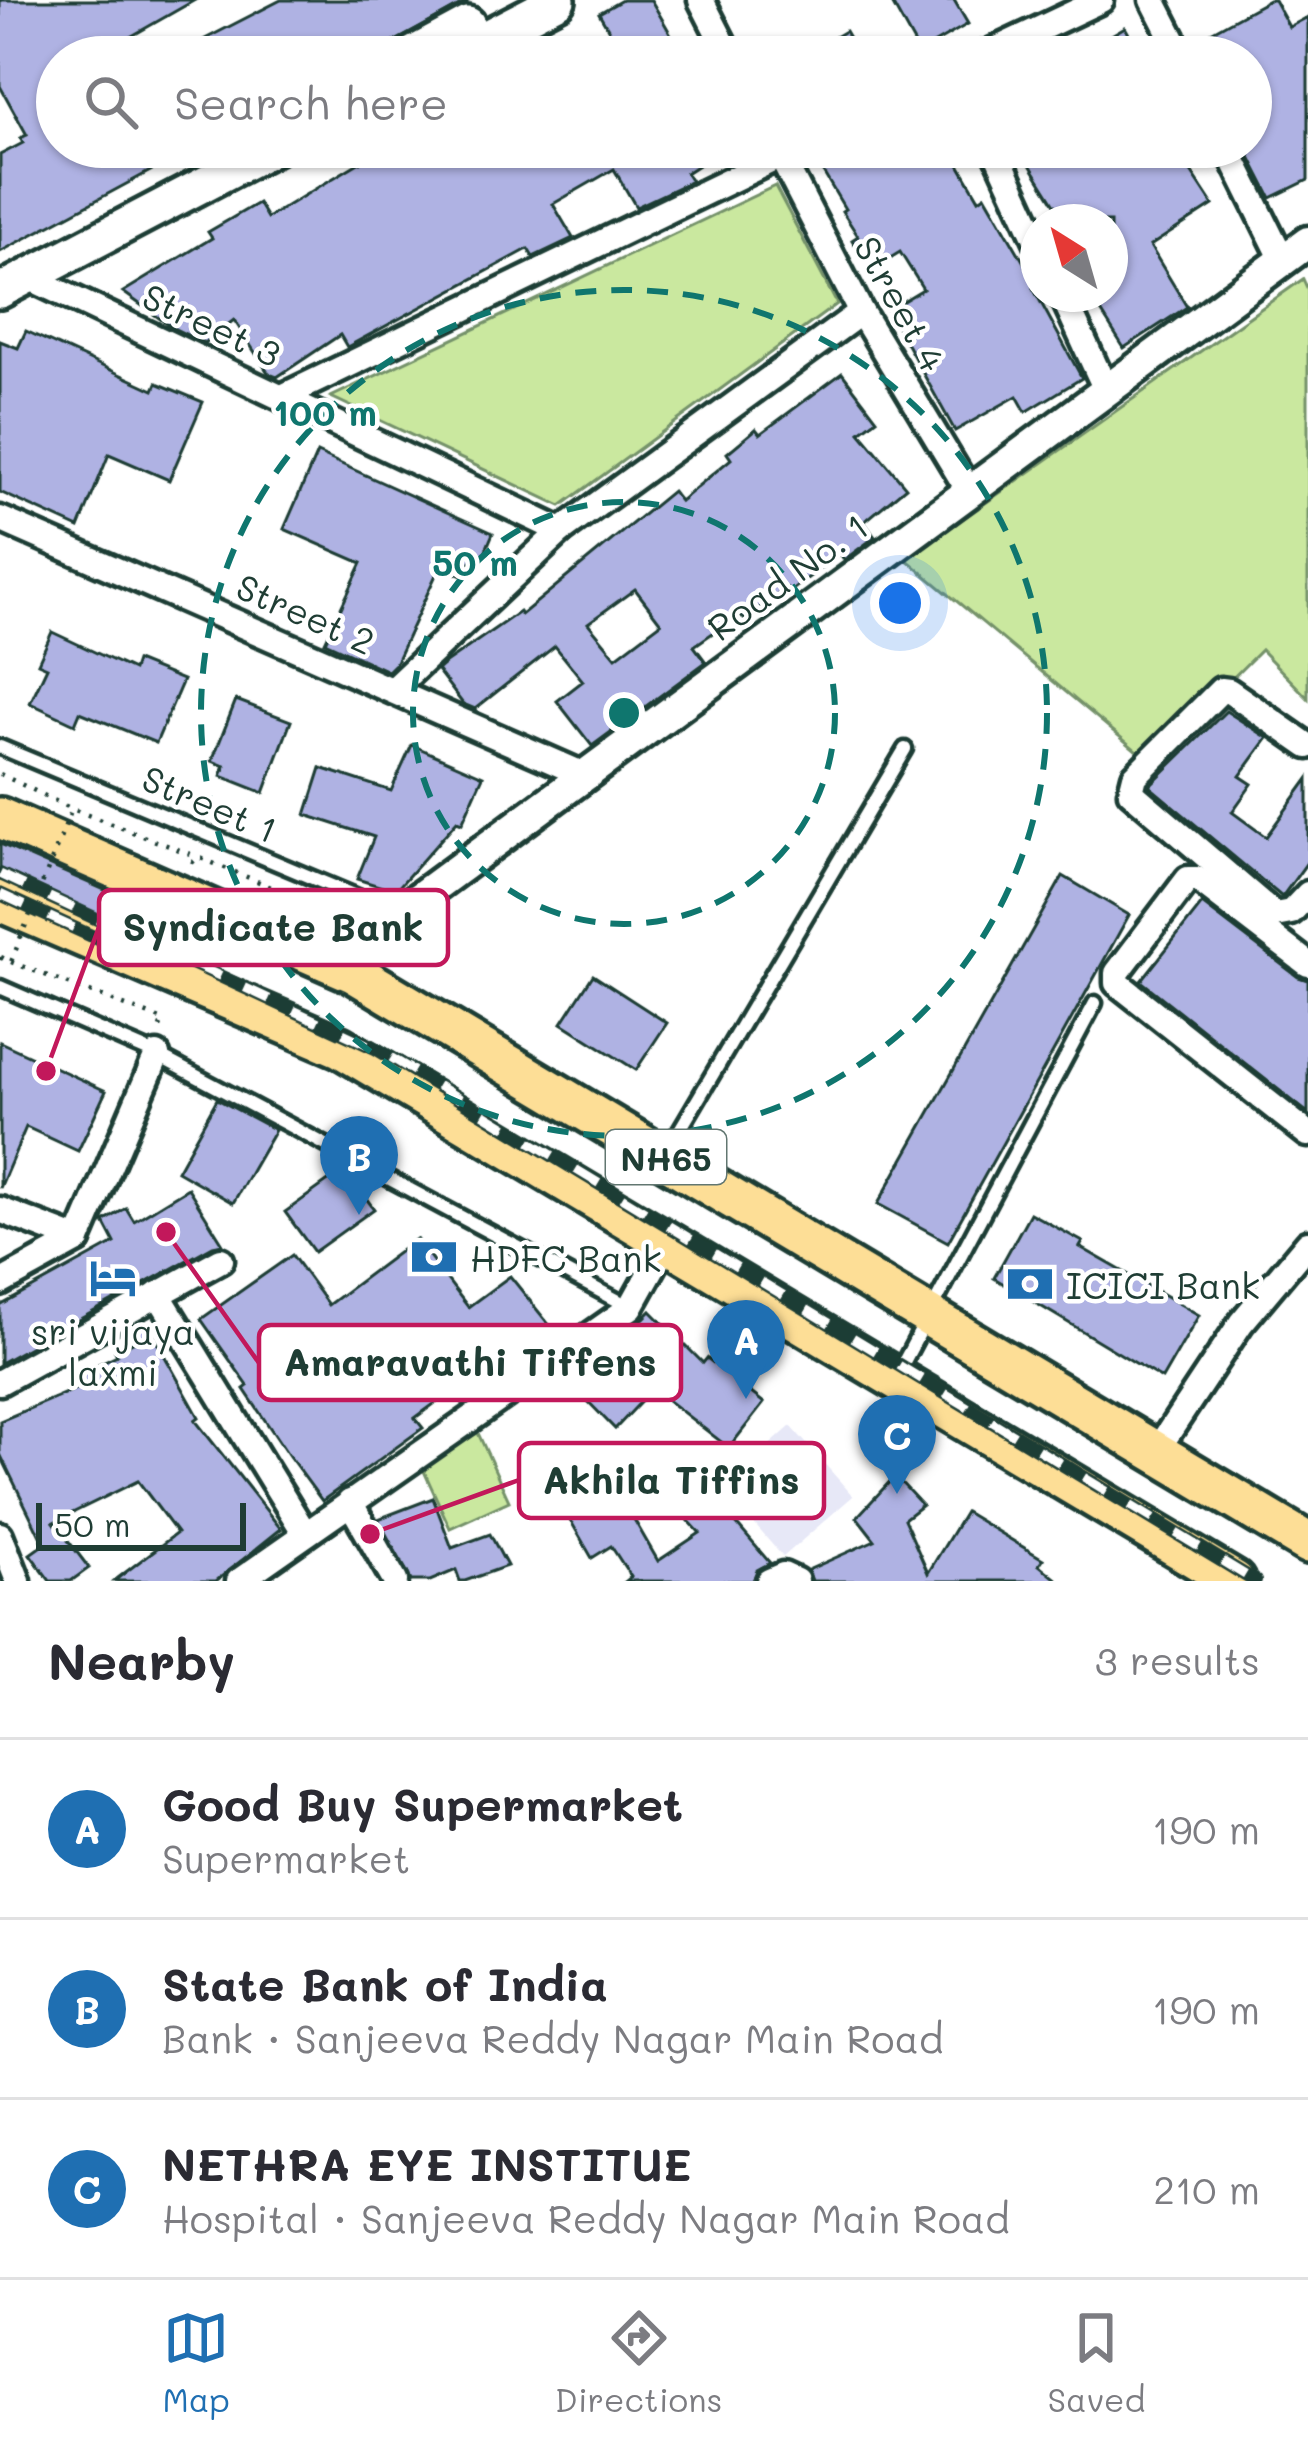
<!DOCTYPE html>
<html lang="en">
<head>
<meta charset="utf-8">
<style>
  :root { --surface:#fff; --page:#f7f7f7; --text:#2b2b33; --muted:#7c7c81; --line:#e1e1e2; --accent:#1f6fb2 }
  body { margin:0; font-family:Mali,sans-serif; background:var(--page); color:var(--text) }
  .compass { position:absolute; left:1020px; top:204px; width:108px; height:108px; border-radius:50%; background:var(--surface); box-shadow:0 3px 9px #0004; rotate:323deg }
  .scale { position:absolute; left:36px; bottom:30px; width:210px; box-sizing:border-box; padding-left:12px; border:6px solid #1f3d34; border-top:0; font-size:33px; line-height:42px; white-space:nowrap; color:#1f3d34; -webkit-text-stroke:9px #fff; paint-order:stroke }
  .you { position:absolute; left:900px; top:603px; width:42px; height:42px; margin:-30px; border:9px solid #fff; border-radius:50%; background:#1a73e8; box-shadow:0 0 0 18px #1a73e833 }
  .badge { display:grid; place-items:center; width:78px; height:78px; border-radius:50%; background:var(--accent); color:#fff; font-size:39px; font-weight:700 }
  .pin { position:absolute; translate:-50% -99px; filter:drop-shadow(0 3px 6px #0008) }
  .pin::after { content:''; position:absolute; top:63px; width:42px; height:36px; background:inherit; clip-path:polygon(0 0,100% 0,50% 100%) }
  .list { margin:0; padding:0; list-style:none }
  h2 { display:flex; justify-content:space-between; align-items:center; height:156px; margin:0; padding:0 48px; font-size:51px }
  h2 small { font-size:39px; font-weight:400; color:var(--muted) }
  .list li { display:grid; grid-template-columns:78px 1fr auto; gap:36px; align-items:center; box-sizing:border-box; height:180px; padding:0 48px; border-top:3px solid var(--line) }
  .list b { display:block; font-size:45px; white-space:nowrap }
  .list p { margin:0; font-size:39px; white-space:nowrap; color:var(--muted) }
  .list em { font-size:39px; font-style:normal; color:var(--muted) }
  .icon { flex:none; width:66px; height:66px; fill:none; stroke:currentColor; stroke-width:2; stroke-linecap:round; stroke-linejoin:round }
  .map { position:relative; flex:none; width:1308px; height:1581px; overflow:hidden }
  .search { position:absolute; background:var(--surface); box-shadow:0 3px 9px #0004; left:36px; right:36px; top:36px; height:132px; display:flex; align-items:center; gap:30px; box-sizing:border-box; padding:0 42px; border-radius:66px; color:var(--muted); font-size:45px }
  .sheet { height:696px; background:var(--surface) }
  nav { display:flex; justify-content:space-around; align-items:center; box-sizing:border-box; height:168px; border-top:3px solid var(--line); background:var(--surface); font-size:33px; color:var(--muted) }
  nav a { display:grid; justify-items:center; gap:6px }
  nav .on { color:var(--accent) }
  .map>svg:first-child { display:block }
  .built { fill:#e7e8f7 }
  .green { fill:#cae89f; stroke:#74926a; stroke-width:3 }
  .building { fill:#afb2e3; stroke:#1f3d34; stroke-width:3; fill-rule:evenodd }
  .lines { fill:none; stroke-linecap:round; stroke-linejoin:round }
  .service-casing { stroke:#1f3d34; stroke-width:21 }
  .minor-casing { stroke:#1f3d34; stroke-width:33 }
  .tertiary-casing { stroke:#1f3d34; stroke-width:39 }
  .secondary-casing { stroke:#1f3d34; stroke-width:42 }
  .trunk-casing { stroke:#1f3d34; stroke-width:48 }
  .path { stroke:#1f3d34; stroke-width:4.5; stroke-dasharray:3 9; stroke-linecap:butt }
  .service { stroke:#fff; stroke-width:12 }
  .minor { stroke:#fff; stroke-width:24 }
  .tertiary { stroke:#fff; stroke-width:30 }
  .secondary { stroke:#fff; stroke-width:33 }
  .trunk { stroke:#fdde96; stroke-width:39 }
  .rail-casing { stroke:#1f3d34; stroke-width:14 }
  .rail { stroke:#fff; stroke-width:9; stroke-dasharray:27; stroke-linecap:butt }
  .path-bridge { stroke:#1f3d34; stroke-width:4.5; stroke-dasharray:3 9; stroke-linecap:butt }
  .ring { fill:none; stroke:#0f766e; stroke-width:6; stroke-dasharray:21 15 }
  .labels { text-anchor:middle; dominant-baseline:central; stroke-width:9; stroke-linejoin:round; paint-order:stroke }
  .shield { fill:#fff; stroke:#627771; stroke-width:3 }
  .shield-label { font-size:33px; font-weight:bold; fill:#1f3d34 }
  .street-label { font-size:36px; fill:#1f3d34; stroke:#fff }
  .poi-label { font-size:36px; fill:#1f3d34; stroke:#fff; text-anchor:start }
  .centre { fill:#0f766e; stroke:#fff; stroke-width:6 }
  .ring-label { font-size:36px; text-anchor:middle; font-weight:bold; fill:#0f766e; stroke:#fff; stroke-width:9; stroke-linejoin:round; paint-order:stroke }
  .leader { fill:none; stroke:#c2185b; stroke-width:4.5 }
  .callout-dot { fill:#c2185b; stroke:#fff; stroke-width:4.5 }
  .callout { fill:#fff; stroke:#c2185b; stroke-width:4.5 }
  .callout-label { font-size:39px; text-anchor:middle; font-weight:bold; fill:#1f3d34 }
</style>
</head>
<body>
<div class="map">
<svg width="1308" height="1581" viewBox="0 0 1308 1581">
  <rect width="100%" height="100%" fill="#fff"/>
  <filter id="ink" filterUnits="userSpaceOnUse"><feTurbulence type="fractalNoise" baseFrequency=".00833" numOctaves="2"/><feDisplacementMap in="SourceGraphic" scale="24" xChannelSelector="R" yChannelSelector="G"/><feConvolveMatrix kernelMatrix="1 2 1 2 8 2 1 2 1" color-interpolation-filters="sRGB"/></filter>
  <g filter="url(#ink)">
    <!-- built -->
    <polygon class="built" points="791,1426 853,1496 783,1557 722,1487"/>
    <!-- green -->
    <g class="green">
      <polygon points="775,186 837,304 561,506 331,397"/>
      <polygon points="1303,279 1308,290 1308,698 1261,650 1149,761 906,559"/>
      <polygon points="478,1433 509,1501 450,1528 419,1460"/>
    </g>
    <!-- building -->
    <g class="building">
      <polygon points="0,0 195,0 123,41 131,57 57,57 57,147 195,147 0,252 0,155 23,143 20,138 27,135 0,86"/>
      <polygon points="281,0 470,0 367,57 170,57"/>
      <polygon points="622,0 651,0 684,57 580,57 614,39 599,13"/>
      <polygon points="890,0 954,0 968,24 919,52"/>
      <polygon points="1269,0 1274,0 1289,27 1308,17 1308,180 1271,198 1245,147 1251,147 1251,57 1207,57 1198,39"/>
      <polygon points="1125,27 1142,57 1074,57"/>
      <polygon points="845,31 860,57 801,57"/>
      <polygon points="385,147 726,147 686,173 691,181 636,207 614,169 553,204 573,238 533,257 528,249 347,347 340,335 277,377 269,374 234,320 204,343 173,328 123,292 212,238 208,232 258,203 267,218"/>
      <polygon points="853,147 949,147 979,199 985,195 1037,285 1033,288 1082,378 1026,412 1017,396 955,431 888,310 923,289 900,252 887,260 880,249 864,259 852,240 858,236 842,211 845,209 820,167"/>
      <polygon points="1019,147 1101,147 1111,164 1138,147 1175,147 1213,205 1150,246 1187,307 1124,348 1090,294 1110,294 1110,222 1066,222"/>
      <polygon points="26,331 154,390 157,383 203,402 169,480 109,454 79,528 0,492 0,341 18,348"/>
      <path d="M842,373l35,46 -17,13 46,55 -42,35 11,15 -31,23 -4,-7 -50,39 -3,-4 -43,31 -4,-5 -46,32 12,16 -114,84 -35,-45 26,-20 -28,-35 -80,63 -12,-5 -26,-34 7,-6 75,-52 2,3 151,-124 8,10 51,-42 -4,-6 29,-24 4,5zM635,589l26,34 -45,34 -28,-34z"/>
      <polygon points="317,453 493,533 480,564 471,561 464,577 440,566 395,664 388,671 325,642 362,563 284,529"/>
      <polygon points="52,632 133,670 136,661 183,680 156,743 80,712 75,724 30,703 47,667 38,663"/>
      <polygon points="236,700 291,721 264,793 221,776 225,766 212,761"/>
      <polygon points="1226,711 1268,738 1240,776 1252,784 1232,812 1266,837 1308,779 1308,861 1282,897 1149,786"/>
      <polygon points="412,745 483,776 462,823 457,821 395,891 357,879 374,837 306,815 321,768 391,791"/>
      <polygon points="0,844 159,914 148,939 0,877"/>
      <polygon points="1063,876 1129,915 948,1242 878,1204"/>
      <polygon points="1202,904 1298,977 1308,980 1308,1113 1141,981"/>
      <polygon points="593,975 667,1023 636,1070 562,1023"/>
      <polygon points="0,1042 106,1091 78,1151 26,1127 0,1188"/>
      <polygon points="217,1099 275,1130 233,1203 177,1171"/>
      <polygon points="345,1169 374,1209 314,1252 285,1212"/>
      <polygon points="188,1188 223,1244 213,1246 0,1363 0,1306 115,1243 104,1222 126,1208 134,1221"/>
      <polygon points="1030,1213 1083,1242 1080,1247 1199,1315 1162,1379 994,1278"/>
      <polygon points="416,1239 468,1307 510,1276 559,1337 503,1376 492,1361 415,1418 423,1428 322,1501 289,1456 244,1389 248,1386 201,1319 292,1255 328,1305"/>
      <polygon points="651,1311 703,1363 707,1358 764,1403 729,1448 653,1389 615,1429 575,1388"/>
      <polygon points="145,1321 199,1417 195,1420 281,1529 216,1581 114,1581 177,1533 138,1481 54,1522 89,1568 71,1581 50,1581 30,1554 44,1544 0,1454 0,1421 78,1388 73,1376 117,1355 115,1351 133,1342 126,1331"/>
      <polygon points="895,1476 922,1505 904,1519 928,1573 965,1512 1043,1559 1039,1565 1059,1581 812,1581 808,1570 875,1540 857,1517"/>
      <polygon points="613,1483 658,1561 700,1533 678,1509 704,1486 770,1563 757,1570 753,1581 626,1581 631,1577 611,1546 592,1558 565,1511"/>
      <polygon points="433,1498 452,1548 490,1534 507,1566 465,1581 460,1581 456,1570 430,1581 411,1581 378,1519"/>
    </g>
    <g class="lines">
      <defs>
        <g id="service">
          <polyline points="0,747 396,913"/>
          <polyline points="0,987 157,1055 630,1307"/>
          <polyline points="665,1155 905,749"/>
          <polyline points="898,1373 1095,1003"/>
        </g>
        <g id="minor">
          <polyline points="701,0 730,57"/>
          <polyline points="1153,0 1182,57"/>
          <polyline points="980,57 1101,0"/>
          <polyline points="776,147 861,312 969,491"/>
          <polyline points="994,147 1038,243"/>
          <polyline points="1227,147 1283,260"/>
          <polyline points="26,276 561,531"/>
          <polyline points="1062,294 1106,390"/>
          <polyline points="282,397 799,147"/>
          <polyline points="0,519 582,774"/>
          <polyline points="392,690 561,531 861,312"/>
          <polyline points="1308,746 1229,691 1221,690 1135,776 1131,792 1275,915 1291,912 1308,894"/>
          <polyline points="1308,964 1197,879 1188,879 1117,973 1117,983 1308,1134"/>
          <polyline points="0,1210 78,1240"/>
          <polyline points="0,1283 78,1240 157,1055"/>
          <polyline points="158,1294 304,1532"/>
          <polyline points="0,1382 221,1260"/>
          <polyline points="1155,1453 1241,1323 1308,1243"/>
          <polyline points="350,1502 395,1581"/>
          <polyline points="0,1535 18,1581"/>
          <polyline points="239,1581 631,1307 666,1244"/>
          <polyline points="769,1581 783,1575 796,1581"/>
        </g>
        <polyline id="tertiary" points="355,973 397,914 1308,242"/>
        <g id="secondary">
          <polyline points="407,57 468,24"/>
          <polyline points="448,57 558,0"/>
          <polyline points="0,291 275,147"/>
        </g>
        <g id="trunk">
          <polyline points="0,818 355,973 1308,1543"/>
          <polyline points="0,901 340,1047 1234,1581"/>
        </g>
      </defs>
      <!-- service casing -->
      <use href="#service" class="service-casing"/>
      <!-- minor casing -->
      <use href="#minor" class="minor-casing"/>
      <!-- tertiary casing -->
      <use href="#tertiary" class="tertiary-casing"/>
      <!-- secondary casing -->
      <use href="#secondary" class="secondary-casing"/>
      <!-- trunk casing -->
      <use href="#trunk" class="trunk-casing"/>
      <!-- path -->
      <g class="path">
        <polyline points="0,774 72,809 198,857"/>
        <polyline points="192,863 198,857 357,922"/>
        <polyline points="0,960 1,957"/>
        <polyline points="11,962 163,1020 159,1030"/>
      </g>
      <!-- service -->
      <use href="#service" class="service"/>
      <!-- minor -->
      <use href="#minor" class="minor"/>
      <!-- tertiary -->
      <use href="#tertiary" class="tertiary"/>
      <!-- secondary -->
      <use href="#secondary" class="secondary"/>
      <!-- trunk -->
      <use href="#trunk" class="trunk"/>
      <defs>
        <g id="rail">
          <polyline points="0,874 377,1049 1255,1581"/>
          <polyline points="0,894 120,949"/>
        </g>
      </defs>
      <!-- rail casing -->
      <use href="#rail" class="rail-casing"/>
      <!-- rail -->
      <use href="#rail" class="rail"/>
      <!-- path-bridge -->
      <polyline class="path-bridge" points="1,957 11,962 72,809"/>
    </g>
  </g>
  <!-- distance rings -->
  <g class="ring">
    <circle cx="624" cy="713" r="211"/>
    <circle cx="624" cy="713" r="423"/>
  </g>
  <!-- icons -->
  <defs>
    <symbol id="bank-bare" viewBox="-9 -9 18 18"><path d="M-6-4H6V4H-6ZM0-2.3a2.3 2.3 0 1 0 0 4.6a2.3 2.3 0 1 0 0-4.6Z" fill="#1f6fb2" stroke="#fff" stroke-width="2.5" paint-order="stroke"/></symbol>
    <symbol id="hotel-bare" viewBox="-9 -9 18 18"><path d="M-6-4.5h1.5V1H6V5H4.5V3h-9V5H-6ZM-4 0a1.8 1.8 0 1 1 3.6 0ZM.5 0V-2.5h3Q6-2.5 6 0Z" fill="#1f6fb2" stroke="#fff" stroke-width="2.5" paint-order="stroke"/></symbol>
  </defs>
  <g fill-rule="evenodd">
    <use href="#bank-bare" x="401" y="1224" width="66" height="66"/>
    <use href="#hotel-bare" x="80" y="1245" width="66" height="66"/>
    <use href="#bank-bare" x="997" y="1251" width="66" height="66"/>
  </g>
  <g class="labels">
    <!-- shield labels -->
    <rect class="shield" x="606" y="1130" width="120" height="54" rx="9"/>
    <g class="shield-label">
      <text x="666" y="1157">NH65</text>
    </g>
    <!-- street labels -->
    <g class="street-label">
      <text transform="translate(901 303) rotate(61)">Street 4</text>
      <text transform="translate(212 324) rotate(25)">Street 3</text>
      <text transform="translate(787 576) rotate(-36)">Road No. 1</text>
      <text transform="translate(306 613) rotate(24)">Street 2</text>
      <text transform="translate(210 803) rotate(23)">Street 1</text>
    </g>
    <!-- poi labels -->
    <g class="poi-label">
      <text x="470" y="1257">HDFC Bank</text>
      <text x="1066" y="1284">ICICI Bank</text>
      <text x="113" y="1330" text-anchor="middle">sri vijaya<tspan x="113" dy="41">laxmi</tspan></text>
    </g>
  </g>
  <circle cx="624" cy="713" r="18" class="centre"/>
  <g class="ring-label">
    <text x="325" y="426">100 m</text>
    <text x="475" y="576">50 m</text>
  </g>
  <!-- callouts -->
  <path class="leader" d="M46 1071L99 927M166 1232L259 1363M370 1534L519 1480"/>
  <g class="callout-dot">
    <circle cx="46" cy="1071" r="12"/>
    <circle cx="166" cy="1232" r="12"/>
    <circle cx="370" cy="1534" r="12"/>
  </g>
  <g class="callout">
    <rect x="99" y="890" width="349" height="75" rx="12"/>
    <rect x="259" y="1325" width="422" height="75" rx="12"/>
    <rect x="519" y="1443" width="305" height="75" rx="12"/>
  </g>
  <g class="callout-label">
    <text x="273" y="941">Syndicate Bank</text>
    <text x="470" y="1376">Amaravathi Tiffens</text>
    <text x="671" y="1494">Akhila Tiffins</text>
  </g>
</svg>
<svg class="compass" viewBox="-18 -18 36 36"><path d="M0-13l5 13h-10z" fill="#e53935"/><path d="M0 13l5-13h-10z" fill="#7c7c81"/></svg>
<div class="scale">50 m</div>
<div class="you"></div>
<div class="pin badge" style="left:746px;top:1399px">A</div>
<div class="pin badge" style="left:359px;top:1215px">B</div>
<div class="pin badge" style="left:897px;top:1494px">C</div>
<div class="search"><svg class="icon" aria-label="search" viewBox="0 0 24 24"><circle cx="10" cy="10" r="6"/><path d="M15 15l6 6"/></svg>Search here</div>
</div>
<section class="sheet">
<h2>Nearby<small>3 results</small></h2>
<ul class="list">
<li><span class="badge">A</span><div><b>Good Buy Supermarket</b><p>Supermarket</p></div><em>190 m</em></li>
<li><span class="badge">B</span><div><b>State Bank of India</b><p>Bank · Sanjeeva Reddy Nagar Main Road</p></div><em>190 m</em></li>
<li><span class="badge">C</span><div><b>NETHRA EYE INSTITUE</b><p>Hospital · Sanjeeva Reddy Nagar Main Road</p></div><em>210 m</em></li>
</ul>
</section>
<nav>
<a class="on"><svg class="icon" aria-label="map" viewBox="0 0 24 24"><path d="M3 6l6-2 6 2 6-2v14l-6 2-6-2-6 2zM9 4v14M15 6v14"/></svg>Map</a>
<a><svg class="icon" aria-label="directions" viewBox="0 0 24 24"><path d="M12 3l9 9-9 9-9-9zM9 14v-3h6M13 9l2 2-2 2"/></svg>Directions</a>
<a><svg class="icon" aria-label="saved" viewBox="0 0 24 24"><path d="M7 4h10v16l-5-4-5 4z"/></svg>Saved</a>
</nav>
</body>
</html>
